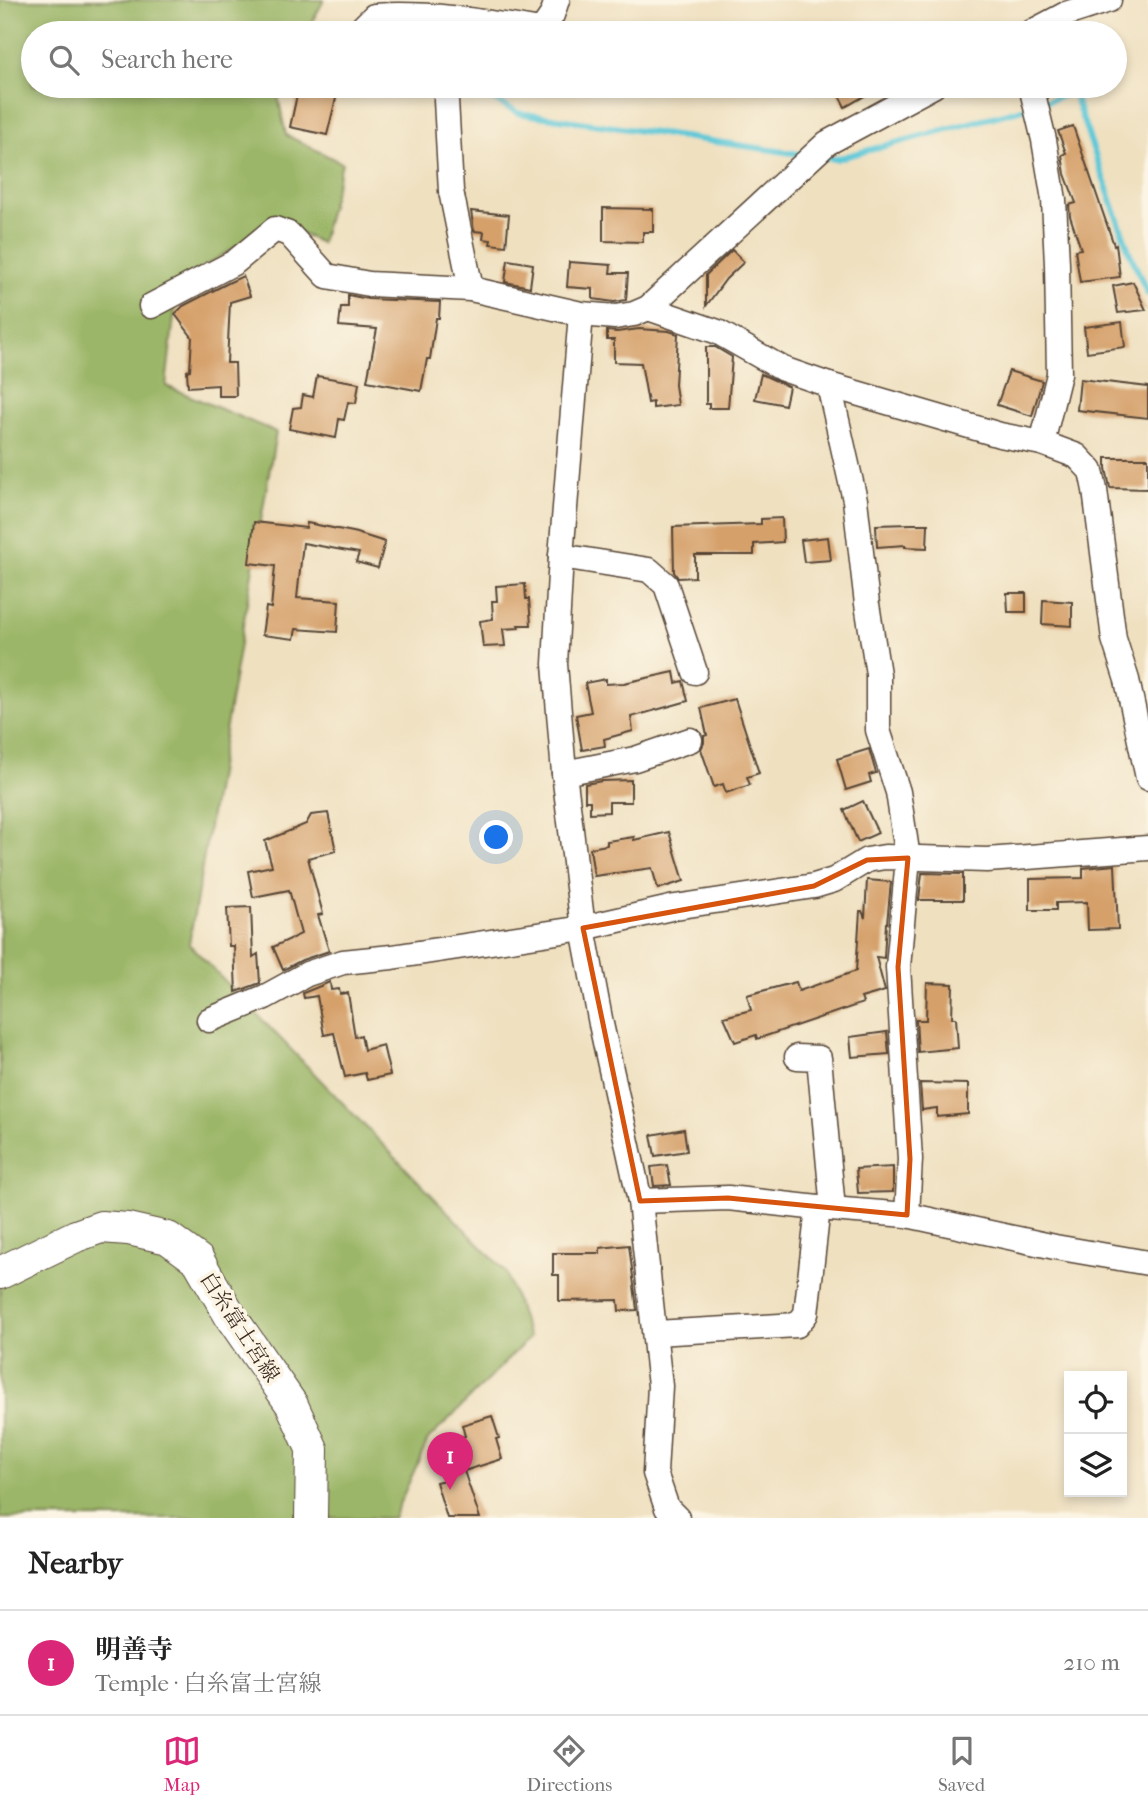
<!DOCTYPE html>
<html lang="en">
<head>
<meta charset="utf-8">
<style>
  :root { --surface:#fff; --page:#f6f6f6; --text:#222; --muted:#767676; --line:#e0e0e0; --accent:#db2777 }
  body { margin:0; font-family:"IM FELL French Canon","Noto Serif JP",serif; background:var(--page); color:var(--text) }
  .controls { position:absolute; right:21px; bottom:21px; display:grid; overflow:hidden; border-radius:0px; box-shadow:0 4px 10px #0003 }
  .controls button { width:63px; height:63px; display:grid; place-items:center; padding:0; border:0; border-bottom:2px solid var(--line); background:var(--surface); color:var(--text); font:35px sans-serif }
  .you { position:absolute; left:497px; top:838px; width:24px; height:24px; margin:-18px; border:5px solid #fff; border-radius:50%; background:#1a73e8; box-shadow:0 0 0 10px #1a73e833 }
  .badge { display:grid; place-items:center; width:46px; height:46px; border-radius:50%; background:var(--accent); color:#fff; font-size:23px; font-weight:700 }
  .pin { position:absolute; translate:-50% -58px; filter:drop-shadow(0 2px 4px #0008) }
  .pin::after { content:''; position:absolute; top:37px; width:24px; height:21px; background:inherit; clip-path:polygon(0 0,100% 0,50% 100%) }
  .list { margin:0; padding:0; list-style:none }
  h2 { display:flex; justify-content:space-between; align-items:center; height:91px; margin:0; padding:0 28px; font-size:30px }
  h2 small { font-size:23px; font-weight:400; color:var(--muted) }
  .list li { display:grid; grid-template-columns:46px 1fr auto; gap:21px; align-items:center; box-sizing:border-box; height:105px; padding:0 28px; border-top:2px solid var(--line) }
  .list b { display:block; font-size:26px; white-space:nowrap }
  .list p { margin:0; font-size:23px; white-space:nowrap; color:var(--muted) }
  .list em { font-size:23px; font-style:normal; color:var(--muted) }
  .icon { flex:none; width:38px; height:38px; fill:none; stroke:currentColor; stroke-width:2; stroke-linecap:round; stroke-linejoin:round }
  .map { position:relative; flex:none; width:1148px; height:1518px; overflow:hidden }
  .search { position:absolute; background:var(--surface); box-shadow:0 4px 10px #0003; left:21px; right:21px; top:21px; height:77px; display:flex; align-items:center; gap:18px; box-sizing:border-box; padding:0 24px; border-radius:38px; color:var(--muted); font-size:26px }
  .sheet { height:196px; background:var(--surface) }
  nav { display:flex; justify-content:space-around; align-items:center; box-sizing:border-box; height:98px; border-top:2px solid var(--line); background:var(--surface); font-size:19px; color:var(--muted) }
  nav a { display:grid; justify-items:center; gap:4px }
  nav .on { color:var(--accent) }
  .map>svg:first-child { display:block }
  .forest { fill:#9bb668; stroke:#6b7043; stroke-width:2 }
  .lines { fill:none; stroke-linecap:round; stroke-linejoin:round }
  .stream { stroke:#5dc8d8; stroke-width:6 }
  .building { fill:#d5a06a }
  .minor-casing { stroke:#564536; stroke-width:27 }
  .major-casing { stroke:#564536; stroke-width:34 }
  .minor { stroke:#fff; stroke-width:24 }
  .major { stroke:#fff; stroke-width:32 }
  .marked { fill:none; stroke:#d7540e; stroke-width:5; stroke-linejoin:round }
  .labels { text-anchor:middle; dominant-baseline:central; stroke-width:7; stroke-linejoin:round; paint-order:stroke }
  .street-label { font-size:21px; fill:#3b2a1e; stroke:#fcf5e5 }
</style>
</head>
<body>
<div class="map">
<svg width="1148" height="1518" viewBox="0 0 1148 1518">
  <rect width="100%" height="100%" fill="#fcf5e5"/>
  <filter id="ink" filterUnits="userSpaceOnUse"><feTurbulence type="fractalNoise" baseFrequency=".0143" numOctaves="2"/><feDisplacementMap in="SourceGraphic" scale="14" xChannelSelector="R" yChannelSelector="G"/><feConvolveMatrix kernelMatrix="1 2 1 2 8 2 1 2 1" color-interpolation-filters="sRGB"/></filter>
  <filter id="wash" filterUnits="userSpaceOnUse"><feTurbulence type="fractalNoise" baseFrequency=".00686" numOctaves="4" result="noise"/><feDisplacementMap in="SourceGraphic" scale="28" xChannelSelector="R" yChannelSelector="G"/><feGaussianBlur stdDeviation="1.57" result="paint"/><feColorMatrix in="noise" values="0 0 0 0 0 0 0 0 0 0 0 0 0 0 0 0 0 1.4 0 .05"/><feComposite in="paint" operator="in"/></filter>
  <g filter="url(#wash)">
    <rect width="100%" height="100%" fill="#efe0c0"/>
    <!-- forest -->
    <polygon class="forest" points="0,0 324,0 306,33 33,33 33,86 276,86 286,135 342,163 321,243 277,222 178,282 166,386 276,432 189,944 506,1272 529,1338 428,1440 393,1518 0,1518"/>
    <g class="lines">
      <!-- stream -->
      <g class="stream">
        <polyline points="469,86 518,113 806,155"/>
        <polyline points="1071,86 1129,251 1148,294"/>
        <polyline points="1040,104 1074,91"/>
        <polyline points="823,158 836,159 1030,107"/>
      </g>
    </g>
    <g id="blocks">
      <!-- building -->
      <g class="building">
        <polygon points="299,86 339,86 327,135 290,127"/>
        <polygon points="834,86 882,86 845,107"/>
        <polygon points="1073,126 1114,245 1116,244 1120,277 1080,282 1075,250 1081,249 1070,216 1069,205 1076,203 1065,174 1062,155 1066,153 1058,131"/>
        <polygon points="603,208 653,209 653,232 643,232 643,242 603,241"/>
        <polygon points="471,211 509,215 506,246 490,244 491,240 483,239 484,232 474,231"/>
        <polygon points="732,250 744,262 726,279 706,306 706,275"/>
        <polygon points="508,260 533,264 530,287 505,282"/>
        <polygon points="569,262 611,265 610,273 628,273 626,300 614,302 593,299 593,289 567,287"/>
        <polygon points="243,276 250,296 230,302 227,363 235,363 236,396 218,396 218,385 188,387 187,371 190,370 192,337 175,314 183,306 228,283"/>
        <polygon points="1133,282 1146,310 1118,313 1113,286"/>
        <polygon points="348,295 368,299 440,302 439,318 436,318 430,359 427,359 421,391 367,381 377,329 339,326 341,307 348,307"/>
        <polygon points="1122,322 1125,347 1087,352 1084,327"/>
        <polygon points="639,329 669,331 678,334 675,385 678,405 653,408 653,402 648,403 641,363 614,362 614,340 607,340 607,331 617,332"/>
        <polygon points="706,347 715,347 732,357 728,408 709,408 709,404 706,404"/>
        <polygon points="1009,371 1042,381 1032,416 997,405"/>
        <polygon points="761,374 789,387 785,405 755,399"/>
        <polygon points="317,376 359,383 356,403 348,402 344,420 339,419 336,438 289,429 293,408 301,407 303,395 313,397"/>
        <polygon points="1080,379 1148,387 1148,418 1077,410"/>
        <polygon points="1106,458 1148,458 1148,489 1110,488 1106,468"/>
        <polygon points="782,518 783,542 754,544 754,555 695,555 695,577 678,578 674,572 673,527 761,524 761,519"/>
        <polygon points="254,522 306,528 307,523 353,532 385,542 378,568 356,562 359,553 303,543 297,598 339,601 337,632 296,629 294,639 262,635 266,607 271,608 275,566 249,563"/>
        <polygon points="911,524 928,524 927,548 905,547 905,545 877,547 876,525"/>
        <polygon points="828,537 831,560 804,562 801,540"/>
        <polygon points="525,584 526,599 529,599 531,625 518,625 519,628 503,629 505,646 483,647 480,621 493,619 492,601 497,601 496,586"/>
        <polygon points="1007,593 1026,593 1026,612 1008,612"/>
        <polygon points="1043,600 1072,602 1072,626 1042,624"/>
        <polygon points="674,672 676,683 683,681 688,701 631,717 633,731 604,739 605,746 582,750 576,715 591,712 585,683 606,679 606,684 624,683"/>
        <polygon points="735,699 759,773 747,777 750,785 726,793 723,784 714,787 701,749 704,743 704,736 707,735 701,708"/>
        <polygon points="869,749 876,773 869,775 871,782 846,790 837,759"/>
        <polygon points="631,780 631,802 609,802 609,812 590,813 590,801 585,801 585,784 602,781"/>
        <polygon points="863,801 878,833 858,842 844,810"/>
        <polygon points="328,813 336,851 308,858 323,914 318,915 329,951 302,960 283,970 273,947 301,934 289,890 253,897 248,871 272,866 265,841 306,824 311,815"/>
        <polygon points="669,832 684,881 658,889 652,868 594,876 590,848 607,845 607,841 634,837 634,840"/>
        <polygon points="1115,865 1118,929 1088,930 1087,902 1056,903 1056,910 1030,910 1030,879 1083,878 1083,868"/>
        <polygon points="922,873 963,874 963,900 919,900"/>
        <polygon points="867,880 891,882 887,923 886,923 884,958 876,957 885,991 861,998 863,1003 757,1039 756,1035 735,1042 724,1017 751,1010 747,995 796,982 799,991 856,971 860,911 862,911 865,918"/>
        <polygon points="251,907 253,957 258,954 260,983 236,992 234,946 229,946 227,908"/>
        <polygon points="330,982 331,990 339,989 340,994 348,993 355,1037 361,1035 364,1050 383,1045 390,1075 367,1080 365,1073 345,1077 334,1033 324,1035 317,996 304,998 303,993"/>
        <polygon points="927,983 953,984 952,1018 956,1018 958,1048 918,1052 916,1020 926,1020"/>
        <polygon points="887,1032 889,1054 852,1057 850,1037"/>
        <polygon points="920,1083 968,1084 968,1114 937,1117 937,1108 922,1110"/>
        <polygon points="684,1129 687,1151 655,1156 651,1135"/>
        <polygon points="667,1165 671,1185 654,1186 651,1167"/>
        <polygon points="893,1167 893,1192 858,1193 856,1169"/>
        <polygon points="629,1245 637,1310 619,1311 618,1300 559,1301 559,1275 553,1275 553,1253 600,1253 600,1248"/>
        <polygon points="492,1416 499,1438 496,1439 502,1459 464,1471 480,1518 447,1518 436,1482 449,1479 438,1445 465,1436 462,1425"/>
      </g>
    </g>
  </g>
  <g filter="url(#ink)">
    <use href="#blocks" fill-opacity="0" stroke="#564536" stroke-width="2"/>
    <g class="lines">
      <defs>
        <g id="minor">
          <path d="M357,33l17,-17c56,-4 112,6 167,15l11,-16 5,-15"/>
          <polyline points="1030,33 1066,14 1109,0"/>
          <polyline points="450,86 446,100 451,191 471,289"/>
          <polyline points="1031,86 1044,140 1054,200 1057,264 1059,374 1042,443"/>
          <polyline points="151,306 235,262 275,229 289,234 327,276 369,284 471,289 581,314 615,317 634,314 648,308 827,143 933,86"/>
          <polyline points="648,308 718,332 783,369 829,385 1000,435 1042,443 1077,456 1091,471 1095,490 1114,639 1127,680 1148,778"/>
          <polyline points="581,314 561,556 555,664 564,773 583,928 601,1024 640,1201 660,1386 655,1473 667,1508 677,1518"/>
          <polyline points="829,385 855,500 867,604 878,674 878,730 898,792 908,858 898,967 910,1159 907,1215"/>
          <polyline points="561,556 649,570 666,585 695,672"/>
          <polyline points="564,773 635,759 690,740"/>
          <polyline points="209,1020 265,997 307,974 343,962 392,957 583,928 675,907 814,886 834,880 867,860 885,857 987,860 1148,848"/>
          <polyline points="797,1057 819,1058 833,1209"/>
          <polyline points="640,1201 728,1198 818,1208 907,1215 1055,1247 1148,1263"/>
          <polyline points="655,1333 797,1325 806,1314 818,1208"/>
        </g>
        <polyline id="major" points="0,1273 76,1236 101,1227 128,1229 168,1238 198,1260 231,1317 292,1405 312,1449 311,1518"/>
      </defs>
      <!-- minor casing -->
      <use href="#minor" class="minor-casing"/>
      <!-- major casing -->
      <use href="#major" class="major-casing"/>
      <!-- minor -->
      <use href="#minor" class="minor"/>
      <!-- major -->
      <use href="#major" class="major"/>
    </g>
  </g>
  <!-- marked area -->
  <path class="marked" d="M908,858l-10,109 12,192 -3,56 -179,-17 -88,3 -57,-273 231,-42 53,-26z"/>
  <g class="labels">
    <!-- street labels -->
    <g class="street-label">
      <text transform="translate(240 1327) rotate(57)">白糸富士宮線</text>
    </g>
  </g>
</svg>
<div class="controls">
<button><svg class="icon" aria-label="locate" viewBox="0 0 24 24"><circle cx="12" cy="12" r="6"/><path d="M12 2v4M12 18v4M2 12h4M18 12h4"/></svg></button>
<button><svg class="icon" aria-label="layers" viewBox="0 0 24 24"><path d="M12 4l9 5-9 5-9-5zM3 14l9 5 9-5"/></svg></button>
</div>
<div class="you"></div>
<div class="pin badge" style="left:450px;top:1490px">1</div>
<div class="search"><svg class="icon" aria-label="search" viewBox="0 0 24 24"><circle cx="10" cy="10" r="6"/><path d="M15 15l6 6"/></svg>Search here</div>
</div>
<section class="sheet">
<h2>Nearby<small></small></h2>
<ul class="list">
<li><span class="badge">1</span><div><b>明善寺</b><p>Temple · 白糸富士宮線</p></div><em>210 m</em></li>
</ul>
</section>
<nav>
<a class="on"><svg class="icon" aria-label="map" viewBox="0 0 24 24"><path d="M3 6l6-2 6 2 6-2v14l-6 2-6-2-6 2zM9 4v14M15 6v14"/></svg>Map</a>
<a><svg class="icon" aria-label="directions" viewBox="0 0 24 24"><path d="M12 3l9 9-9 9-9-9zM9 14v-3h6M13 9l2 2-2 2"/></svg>Directions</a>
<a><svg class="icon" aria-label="saved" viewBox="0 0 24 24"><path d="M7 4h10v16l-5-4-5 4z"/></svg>Saved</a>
</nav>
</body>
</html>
